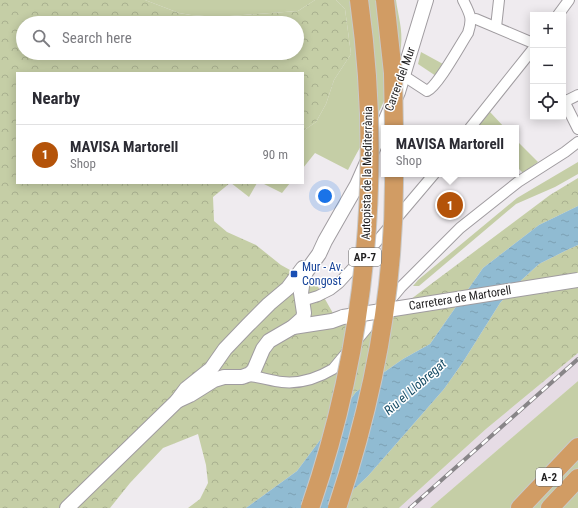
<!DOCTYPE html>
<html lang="en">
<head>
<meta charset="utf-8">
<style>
  :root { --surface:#fff; --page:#f7f7f7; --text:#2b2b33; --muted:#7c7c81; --line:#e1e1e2; --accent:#b45309 }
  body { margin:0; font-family:"Roboto Condensed",sans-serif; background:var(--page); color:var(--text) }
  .controls { position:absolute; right:12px; top:12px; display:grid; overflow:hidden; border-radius:0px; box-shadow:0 2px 10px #0003 }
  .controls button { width:36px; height:36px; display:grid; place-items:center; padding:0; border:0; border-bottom:1px solid var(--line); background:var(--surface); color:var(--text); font:20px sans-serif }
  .you { position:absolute; left:325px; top:196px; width:14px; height:14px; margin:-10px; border:3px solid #fff; border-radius:50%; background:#1a73e8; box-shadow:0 0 0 6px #1a73e833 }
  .badge { display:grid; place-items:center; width:26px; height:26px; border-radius:50%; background:var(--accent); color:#fff; font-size:13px; font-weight:700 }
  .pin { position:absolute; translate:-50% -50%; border:2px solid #fff; box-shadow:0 1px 4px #0006 }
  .popup { position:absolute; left:381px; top:125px; width:138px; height:52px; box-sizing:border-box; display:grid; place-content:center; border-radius:0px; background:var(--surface); filter:drop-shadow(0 1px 3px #0005); font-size:13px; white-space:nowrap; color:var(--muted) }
  .popup b { font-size:15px; color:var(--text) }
  .popup::after { content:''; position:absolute; left:50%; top:100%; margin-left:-8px; border:8px solid transparent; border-top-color:var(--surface) }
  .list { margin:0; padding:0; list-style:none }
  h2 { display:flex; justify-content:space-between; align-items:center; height:52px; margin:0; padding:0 16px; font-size:17px }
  h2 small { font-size:13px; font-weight:400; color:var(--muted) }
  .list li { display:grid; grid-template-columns:26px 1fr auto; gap:12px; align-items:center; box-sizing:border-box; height:60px; padding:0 16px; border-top:1px solid var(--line) }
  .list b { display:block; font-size:15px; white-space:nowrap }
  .list p { margin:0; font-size:13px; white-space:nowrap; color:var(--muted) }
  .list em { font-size:13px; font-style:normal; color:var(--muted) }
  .icon { flex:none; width:22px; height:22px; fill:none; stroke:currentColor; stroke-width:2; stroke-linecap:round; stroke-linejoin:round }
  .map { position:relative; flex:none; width:578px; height:508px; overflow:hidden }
  .search { position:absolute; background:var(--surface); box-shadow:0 2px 10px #0003; left:16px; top:16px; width:288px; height:44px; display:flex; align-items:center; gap:10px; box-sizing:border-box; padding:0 14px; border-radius:22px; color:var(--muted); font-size:15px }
  .panel { position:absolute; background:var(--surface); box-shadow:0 2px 10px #0003; left:16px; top:72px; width:288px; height:112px; border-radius:0px }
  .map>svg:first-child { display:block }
  .built { fill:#e6dce5 }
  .green { fill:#c5cea6 }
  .forest { fill:url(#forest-crowns); fill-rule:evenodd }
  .water { fill:url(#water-ripples) }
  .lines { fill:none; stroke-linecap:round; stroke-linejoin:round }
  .street-casing { stroke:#a09ca0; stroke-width:12 }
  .secondary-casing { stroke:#a09ca0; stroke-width:16 }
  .highway-casing { stroke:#c9c9c9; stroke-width:20 }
  .street { stroke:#fff; stroke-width:10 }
  .secondary { stroke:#fff; stroke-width:14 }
  .highway { stroke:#d19c64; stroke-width:18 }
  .rail-casing { stroke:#888588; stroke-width:4 }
  .rail { stroke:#fff; stroke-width:2.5; stroke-dasharray:8; stroke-linecap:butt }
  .secondary-bridge-casing { stroke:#a09ca0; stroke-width:16; stroke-linecap:butt }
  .highway-bridge-casing { stroke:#c9c9c9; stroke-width:20; stroke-linecap:butt }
  .secondary-bridge { stroke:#fff; stroke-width:14 }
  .highway-bridge { stroke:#d19c64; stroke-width:18 }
  .transit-dot { fill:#1a4fb4; stroke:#fff; stroke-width:1.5 }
  .labels { text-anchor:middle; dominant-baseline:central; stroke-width:3; stroke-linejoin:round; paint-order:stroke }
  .shield { fill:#fff; stroke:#636263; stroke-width:1 }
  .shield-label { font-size:11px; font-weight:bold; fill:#201f20 }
  .street-label { font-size:12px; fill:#201f20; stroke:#fff }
  .transit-label { font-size:12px; fill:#164399; stroke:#fff; text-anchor:start }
  .water-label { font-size:13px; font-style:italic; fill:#174d66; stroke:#fff }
</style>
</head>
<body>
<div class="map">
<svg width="578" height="508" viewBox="0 0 578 508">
  <defs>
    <pattern id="forest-crowns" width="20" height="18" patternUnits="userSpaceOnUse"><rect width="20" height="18" fill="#c5cea6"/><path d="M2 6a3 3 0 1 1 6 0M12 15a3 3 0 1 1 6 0" fill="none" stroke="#a9b08f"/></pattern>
    <pattern id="water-ripples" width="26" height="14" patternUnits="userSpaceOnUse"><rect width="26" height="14" fill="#90bbd2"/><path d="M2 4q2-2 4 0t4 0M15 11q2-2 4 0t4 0" fill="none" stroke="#7ca0b4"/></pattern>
  </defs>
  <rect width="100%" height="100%" fill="#efebef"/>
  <!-- built -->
  <polygon class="built" points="578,353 578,381 430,508 399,508 486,429"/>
  <!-- green -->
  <g class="green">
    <polygon points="145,0 315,0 298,11 217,17 191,15 179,13"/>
    <path d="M336,0h60c2,15 7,30 5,46 -6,45 -33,85 -53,124l-33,-17 -12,15v-37l13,-9 10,-18 8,-24 17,-26 -6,-45z"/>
    <polygon points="421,52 443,64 436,76 418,64"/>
    <polygon points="490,112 505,128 477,128"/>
    <polygon points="516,140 538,162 523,173 516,166"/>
    <polygon points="578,162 578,174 555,187 516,204 419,286 413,286 418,280 517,198"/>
    <polygon points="262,183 290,183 282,193"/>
    <polygon points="578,381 578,508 430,508"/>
  </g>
  <!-- forest -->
  <g class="forest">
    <path d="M0,0h145l34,13 12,2 26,2 81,-6 17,-11h21l9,9 6,45 -17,26 -8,24 -10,18 -13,9v-58h-286v110h213l-17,14 1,24 13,11 29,13 25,20 36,20 17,30 29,5 12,6 175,-131 28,-17v28l-39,19 -56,43 -53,76 -27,15 -47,33 -59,79 -51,37h-58l12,-9 8,-16 -2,-18 -8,-31 -35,14 -33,35 -20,25h-110zM23,23h274v30h-274z"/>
    <polygon points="231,183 257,183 249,197"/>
    <polygon points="578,245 578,353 486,429 399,508 334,508 368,476 444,389 463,362 500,303 515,286 539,264 569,249"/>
  </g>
  <!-- water -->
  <polygon class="water" points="578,206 578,245 569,249 539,264 515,286 500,303 463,362 444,389 368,476 334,508 246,508 297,471 356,392 403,359 430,344 483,268 539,225"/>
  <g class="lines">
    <defs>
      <g id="street">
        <polyline points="558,15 569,0"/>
        <polyline points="476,19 533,43"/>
        <polyline points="496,27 499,0"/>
        <path d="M404,76l23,15c11,-5 33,-46 41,-58 5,-15 2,-19 -5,-33"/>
        <polyline points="563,99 578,129"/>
        <polyline points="564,102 578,95"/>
        <polyline points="470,128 533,49"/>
        <polyline points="302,301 318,296 330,290 339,283 373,246 434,174"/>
        <path d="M246,376c13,0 24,5 36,6 18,2 36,-4 51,-13l68,-82 59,-59 58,-46 47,-30 13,-10"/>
      </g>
      <g id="secondary">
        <polyline points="293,327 332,321 343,317"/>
        <polyline points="177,401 190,395 214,380 224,377 242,377 250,374 254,370 263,349 269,341 293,327 303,318 304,313 301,293 303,279 306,272 319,254 325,241 357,185 398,92 426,0"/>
        <polyline points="67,508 177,401 186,389 211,369 225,349 248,325 269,304 288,288 303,268"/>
      </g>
      <g id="highway">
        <polyline points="520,508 578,447"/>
        <polyline points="550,508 578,478"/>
      </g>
    </defs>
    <!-- street casing -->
    <use href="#street" class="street-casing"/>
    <!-- secondary casing -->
    <use href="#secondary" class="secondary-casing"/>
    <!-- highway casing -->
    <use href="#highway" class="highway-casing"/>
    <!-- street -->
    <use href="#street" class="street"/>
    <!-- secondary -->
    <use href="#secondary" class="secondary"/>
    <!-- highway -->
    <use href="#highway" class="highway"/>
    <defs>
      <polyline id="rail" points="410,508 578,359"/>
    </defs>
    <!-- rail casing -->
    <use href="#rail" class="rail-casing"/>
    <!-- rail -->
    <use href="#rail" class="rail"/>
    <defs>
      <polyline id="secondary-bridge" points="343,317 578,280"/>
      <g id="highway-bridge">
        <polyline points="385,0 393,73 394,128"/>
        <path d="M310,508c56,-162 73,-338 49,-508"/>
        <path d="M337,508c36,-107 58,-221 57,-334"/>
      </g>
    </defs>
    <!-- secondary-bridge casing -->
    <use href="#secondary-bridge" class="secondary-bridge-casing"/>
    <!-- highway-bridge casing -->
    <use href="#highway-bridge" class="highway-bridge-casing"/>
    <!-- secondary-bridge -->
    <use href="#secondary-bridge" class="secondary-bridge"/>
    <!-- highway-bridge -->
    <use href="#highway-bridge" class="highway-bridge"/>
  </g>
  <!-- markers -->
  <rect class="transit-dot" x="290" y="270" width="8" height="8" rx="2"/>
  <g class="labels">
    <!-- shield labels -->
    <g class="shield">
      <rect x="349" y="248" width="32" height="18" rx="3"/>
      <rect x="536" y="468" width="26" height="18" rx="3"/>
    </g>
    <g class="shield-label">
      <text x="365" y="257">AP-7</text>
      <text x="549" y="477">A-2</text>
    </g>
    <!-- street labels -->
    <g class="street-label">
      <text transform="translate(400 79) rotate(-70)">Carrer del Mur</text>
      <text transform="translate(367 173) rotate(-89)">Autopista de la Mediterrània</text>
      <text transform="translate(460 298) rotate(-9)">Carretera de Martorell</text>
    </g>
    <!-- transit labels -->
    <g class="transit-label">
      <text x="302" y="267">Mur - Av.<tspan x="302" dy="14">Congost</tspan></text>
    </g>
    <!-- water labels -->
    <g class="water-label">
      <text transform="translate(415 387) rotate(-41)">Riu el Llobregat</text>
    </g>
  </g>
</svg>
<div class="controls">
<button>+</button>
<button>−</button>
<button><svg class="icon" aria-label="locate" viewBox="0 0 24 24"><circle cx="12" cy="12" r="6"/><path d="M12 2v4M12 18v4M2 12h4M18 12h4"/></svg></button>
</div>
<div class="you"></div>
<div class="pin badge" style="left:450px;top:205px">1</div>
<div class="popup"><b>MAVISA Martorell</b>Shop</div>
<div class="search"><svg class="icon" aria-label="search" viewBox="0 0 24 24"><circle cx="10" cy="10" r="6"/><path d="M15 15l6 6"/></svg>Search here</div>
<section class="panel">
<h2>Nearby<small></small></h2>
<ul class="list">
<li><span class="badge">1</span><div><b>MAVISA Martorell</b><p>Shop</p></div><em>90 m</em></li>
</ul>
</section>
</div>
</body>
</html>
